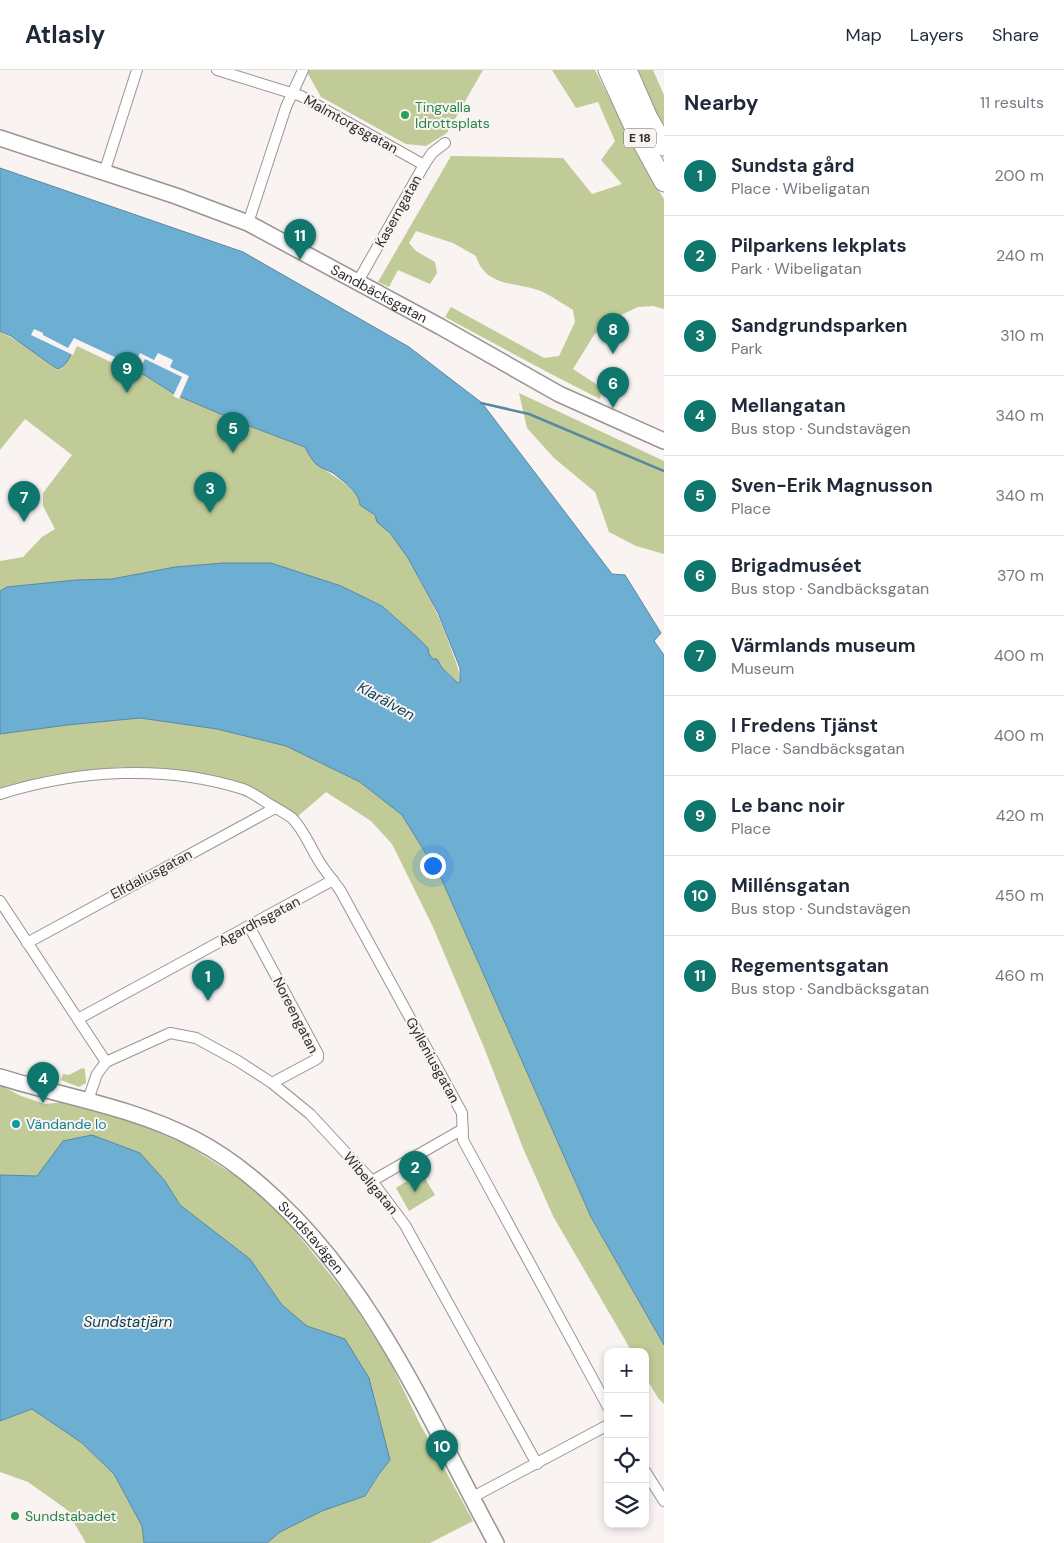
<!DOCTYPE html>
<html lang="en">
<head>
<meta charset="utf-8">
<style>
  :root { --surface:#fff; --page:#f6f6f7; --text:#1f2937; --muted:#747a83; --line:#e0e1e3; --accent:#0f766e }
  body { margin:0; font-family:"DM Sans",sans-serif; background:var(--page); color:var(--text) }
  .controls { position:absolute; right:15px; bottom:15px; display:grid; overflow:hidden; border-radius:10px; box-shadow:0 2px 8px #0003 }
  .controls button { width:45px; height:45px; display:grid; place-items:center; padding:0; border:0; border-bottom:1px solid var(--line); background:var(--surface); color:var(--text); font:25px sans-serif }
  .you { position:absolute; left:432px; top:795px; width:18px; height:18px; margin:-12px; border:4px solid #fff; border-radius:50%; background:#1a73e8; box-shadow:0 0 0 8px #1a73e833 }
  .badge { display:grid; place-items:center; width:32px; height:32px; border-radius:50%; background:var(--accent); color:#fff; font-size:16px; font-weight:700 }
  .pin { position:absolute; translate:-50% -41px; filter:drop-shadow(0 1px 2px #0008) }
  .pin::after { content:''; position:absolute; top:26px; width:18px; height:15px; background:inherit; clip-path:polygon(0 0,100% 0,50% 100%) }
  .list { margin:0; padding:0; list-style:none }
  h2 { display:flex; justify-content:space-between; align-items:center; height:65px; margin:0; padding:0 20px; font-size:21px }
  h2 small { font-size:16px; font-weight:400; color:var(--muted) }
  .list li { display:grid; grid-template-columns:32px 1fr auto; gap:15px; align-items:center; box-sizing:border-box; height:80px; padding:0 20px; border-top:1px solid var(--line) }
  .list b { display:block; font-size:19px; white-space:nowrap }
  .list p { margin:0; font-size:16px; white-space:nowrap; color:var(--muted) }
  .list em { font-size:16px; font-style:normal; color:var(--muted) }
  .icon { flex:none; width:28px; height:28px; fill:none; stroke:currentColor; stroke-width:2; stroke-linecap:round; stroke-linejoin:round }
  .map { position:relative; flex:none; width:664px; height:1473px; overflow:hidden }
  header { display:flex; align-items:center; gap:30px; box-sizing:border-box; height:70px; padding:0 25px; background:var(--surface); border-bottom:1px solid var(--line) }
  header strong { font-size:24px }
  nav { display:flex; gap:28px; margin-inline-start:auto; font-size:18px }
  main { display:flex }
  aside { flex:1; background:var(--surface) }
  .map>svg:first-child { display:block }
  .green { fill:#c0cb97 }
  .water { fill:#6daed3; stroke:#5a87a1 }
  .pier { fill:#f9f3f1 }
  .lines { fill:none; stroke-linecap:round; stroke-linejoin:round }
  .stream { stroke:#5a87a1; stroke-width:2.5 }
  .street-casing { stroke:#999492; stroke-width:12 }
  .secondary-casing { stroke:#999492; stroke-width:18 }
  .highway-casing { stroke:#999492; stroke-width:21 }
  .street { stroke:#fff; stroke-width:10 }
  .secondary { stroke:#fff; stroke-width:15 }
  .highway { stroke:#fff; stroke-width:19 }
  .leisure-dot { fill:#2e9e5b; stroke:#f9f3f1; stroke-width:2 }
  .culture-dot { fill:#0f9aa8; stroke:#f9f3f1; stroke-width:2 }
  .labels { text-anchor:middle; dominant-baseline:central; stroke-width:4; stroke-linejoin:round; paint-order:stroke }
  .shield { fill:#f9f3f1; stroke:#6c6867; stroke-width:1 }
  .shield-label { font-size:12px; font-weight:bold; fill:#2f2d2c }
  .leisure-label { font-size:14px; fill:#27864d; stroke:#f9f3f1; text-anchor:start }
  .street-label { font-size:14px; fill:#2f2d2c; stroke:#f9f3f1 }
  .culture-label { font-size:14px; fill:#0d838f; stroke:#f9f3f1; text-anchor:start }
  .water-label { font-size:15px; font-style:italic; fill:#043d56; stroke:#f9f3f1 }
</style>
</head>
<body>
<header>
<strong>Atlasly</strong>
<nav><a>Map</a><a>Layers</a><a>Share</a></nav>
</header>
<main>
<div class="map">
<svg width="664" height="1473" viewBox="0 0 664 1473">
  <rect width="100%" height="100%" fill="#f9f3f1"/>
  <!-- green -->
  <g class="green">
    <polygon points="309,0 483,0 447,63 426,76 406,74 321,27 307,2"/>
    <path d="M552,0h43l54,105 15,24v110l-11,-3 -15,1 -21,10 -23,18 -21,34 29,19 -2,11 -49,-25 -106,-57 6,-10 93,51 15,-2 16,-34 -2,-12c-10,-6 -20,-13 -30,-18 -25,-11 -57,-3 -67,-36l-23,-13 -37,-12 -7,12 7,8 19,11 2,11 -7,11 -32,-14 -9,17 -11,-5 73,-126 112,2 29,36 30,-10 -21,-24 14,-19 -17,-39 -22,6z"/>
    <polygon points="638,0 653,0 664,25 664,56 649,29"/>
    <path d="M0,261l32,19 25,20 5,-2 14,-25 70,33 30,19 68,29 62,23c7,21 31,27 46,43 19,22 39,43 56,67 5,7 8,16 12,24 12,21 22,42 30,65 5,15 9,20 10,36l-1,1 -17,-15 -5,-9h-4l-4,-5 -1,-6 -11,-11 -35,-31 -41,-20 -70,-22 -48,-1 -48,4 -63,12 -36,1 -69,7 -7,4v-30l23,-4 19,-20 13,-8 -12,-23v-13l29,-38 -47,-36 -25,31z"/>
    <polygon points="519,323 664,391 664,484 636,476 609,462 595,422 554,388 527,358"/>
    <polygon points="140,648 217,659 286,676 360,712 402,745 441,808 591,1147 664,1275 664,1334 658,1328 645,1306 645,1282 632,1282 553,1146 523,1078 485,980 433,857 392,774 371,751 326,722 297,747 263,724 189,704 121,697 51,705 6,716 0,720 0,664 67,655"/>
    <polygon points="82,998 85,999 86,1013 79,1017 61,1010 63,1004 69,1005"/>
    <polygon points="0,1015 21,1026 45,1034 64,1032 121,1047 187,1075 242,1110 283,1146 349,1228 388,1288 420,1354 473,1451 430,1473 267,1473 279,1462 322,1441 365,1426 390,1390 345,1270 307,1256 282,1235 250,1189 180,1135 165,1111 63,1072 37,1106 0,1105"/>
    <polygon points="421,1102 435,1125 409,1141 396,1118"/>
    <polygon points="32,1339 82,1373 114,1404 142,1456 144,1473 86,1473 66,1439 28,1412 0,1402 0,1351"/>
  </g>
  <!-- water -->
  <g class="water">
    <path d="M0,98l243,84 166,95 73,56 130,171 13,1 36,58 -7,8 10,14v690l-73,-128 -150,-339 -39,-63 -42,-33 -74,-36 -69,-17 -77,-11 -73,7 -67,9v-143l7,-4 69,-7 36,-1 63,-12 48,-4h48l70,23 41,20 35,31 11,11 1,6 4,5h4l5,9 16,15 2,-1v-14l-22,-55 -30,-55 -18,-25 -13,-11 -2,-7 -15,-10c0,-12 -18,-25 -27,-32 -5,-3 -13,-5 -17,-9 -5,-5 -8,-11 -11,-17l-61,-23 -68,-29 -30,-19 -70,-33c-5,9 -8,24 -19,26l-46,-33 -11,-5z"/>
    <polygon points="92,1065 140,1083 165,1111 180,1135 250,1189 282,1235 307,1256 345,1269 369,1308 390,1390 380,1403 365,1426 322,1441 280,1462 267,1473 144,1473 142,1456 114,1404 82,1373 32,1339 0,1351 0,1105 37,1106 63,1071"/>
  </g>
  <!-- pier -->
  <polygon class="pier" points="34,259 43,263 43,265 68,278 74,268 134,296 140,283 154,290 158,283 173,290 170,297 189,306 179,329 173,326 182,307 145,289 138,302 123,295 121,297 77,276 73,285 31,265"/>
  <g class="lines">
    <!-- stream -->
    <polyline class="stream" points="481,333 529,344 664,401"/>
    <defs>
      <g id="street">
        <polyline points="217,0 301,26 424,95"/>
        <polyline points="104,103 137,0"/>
        <polyline points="248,153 286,37 303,0"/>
        <polyline points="357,213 424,95 432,83 445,73"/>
        <path d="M0,724c77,-24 165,-30 243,-5 9,3 18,10 26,15 7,4 16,9 23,14 11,11 17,26 24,38 7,13 16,23 24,34l122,223 1,27 145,267"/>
        <polyline points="0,831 106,992"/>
        <polyline points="249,856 318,984 318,988 315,990 272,1013"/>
        <polyline points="27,873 275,738"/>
        <polyline points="78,949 333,810"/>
        <polyline points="106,992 170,963 196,968 238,991 272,1013 310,1044 372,1111 405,1155 537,1394"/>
        <polyline points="88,1030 97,1004 106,992"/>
        <polyline points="372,1111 463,1059"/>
        <polyline points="645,1401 664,1431"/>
        <polyline points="471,1428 608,1355"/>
      </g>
      <g id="secondary">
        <path id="s1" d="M0,68l176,58 72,27 193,104 118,67 105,47"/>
        <path id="s2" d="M0,1007c65,20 132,30 194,62 31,16 59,38 84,62 100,94 153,223 218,342"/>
      </g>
      <g id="highway">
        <polyline points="608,0 636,61 664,112"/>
        <polyline points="627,0 648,48 664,76"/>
      </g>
    </defs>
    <!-- street casing -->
    <use href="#street" class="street-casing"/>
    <!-- secondary casing -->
    <use href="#secondary" class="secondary-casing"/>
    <!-- highway casing -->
    <use href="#highway" class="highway-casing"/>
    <!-- street -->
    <use href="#street" class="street"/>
    <!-- secondary -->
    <use href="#secondary" class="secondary"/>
    <!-- highway -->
    <use href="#highway" class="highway"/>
  </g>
  <!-- markers -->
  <g class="leisure-dot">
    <circle cx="405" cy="45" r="5"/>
    <circle cx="15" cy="1446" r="5"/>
  </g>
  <circle class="culture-dot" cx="16" cy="1054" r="5"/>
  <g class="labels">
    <!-- shield labels -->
    <rect class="shield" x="624" y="58.5" width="32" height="19" rx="4"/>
    <g class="shield-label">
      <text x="640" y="68">E 18</text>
    </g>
    <!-- leisure labels -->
    <g class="leisure-label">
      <text x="415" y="37">Tingvalla<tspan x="415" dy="16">Idrottsplats</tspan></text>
      <text x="25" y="1446">Sundstabadet</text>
    </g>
    <!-- street labels -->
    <g class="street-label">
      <text transform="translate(351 54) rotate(29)">Malmtorgsgatan</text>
      <text transform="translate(398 141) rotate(-61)">Kaserngatan</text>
      <text stroke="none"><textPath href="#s1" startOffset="411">Sandbäcksgatan</textPath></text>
      <text transform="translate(151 804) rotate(-28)">Elfdaliusgatan</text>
      <text transform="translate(259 851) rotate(-28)">Agardhsgatan</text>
      <text transform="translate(296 945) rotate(63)">Noreengatan</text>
      <text transform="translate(433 990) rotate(61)">Gylleniusgatan</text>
      <text transform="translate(371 1113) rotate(50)">Wibeligatan</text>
      <text stroke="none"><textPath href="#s2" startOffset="358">Sundstavägen</textPath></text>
    </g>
    <!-- culture labels -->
    <g class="culture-label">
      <text x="26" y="1054">Vändande lo</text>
    </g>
    <!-- water labels -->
    <g class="water-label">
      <text transform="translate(386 631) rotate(29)">Klarälven</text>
      <text x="128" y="1252">Sundstatjärn</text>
    </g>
  </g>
</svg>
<div class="controls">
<button>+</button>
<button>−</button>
<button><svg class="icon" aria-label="locate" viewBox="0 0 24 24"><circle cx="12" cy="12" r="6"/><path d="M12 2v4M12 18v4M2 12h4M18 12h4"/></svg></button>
<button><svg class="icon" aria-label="layers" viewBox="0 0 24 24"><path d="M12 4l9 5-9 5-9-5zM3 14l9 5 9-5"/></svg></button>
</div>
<div class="you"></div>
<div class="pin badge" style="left:208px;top:931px">1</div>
<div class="pin badge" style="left:415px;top:1122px">2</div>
<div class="pin badge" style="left:210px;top:443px">3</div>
<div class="pin badge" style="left:43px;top:1033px">4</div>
<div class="pin badge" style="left:233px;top:383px">5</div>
<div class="pin badge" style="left:613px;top:338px">6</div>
<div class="pin badge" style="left:24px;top:452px">7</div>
<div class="pin badge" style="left:613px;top:284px">8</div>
<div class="pin badge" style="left:127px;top:323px">9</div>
<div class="pin badge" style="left:442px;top:1401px">10</div>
<div class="pin badge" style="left:300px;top:190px">11</div>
</div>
<aside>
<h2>Nearby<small>11 results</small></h2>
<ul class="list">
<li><span class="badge">1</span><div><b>Sundsta gård</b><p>Place · Wibeligatan</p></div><em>200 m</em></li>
<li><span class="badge">2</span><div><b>Pilparkens lekplats</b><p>Park · Wibeligatan</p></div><em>240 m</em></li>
<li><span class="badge">3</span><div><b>Sandgrundsparken</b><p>Park</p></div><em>310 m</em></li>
<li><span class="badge">4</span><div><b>Mellangatan</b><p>Bus stop · Sundstavägen</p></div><em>340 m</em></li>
<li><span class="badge">5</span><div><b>Sven-Erik Magnusson</b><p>Place</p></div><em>340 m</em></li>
<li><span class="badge">6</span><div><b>Brigadmuséet</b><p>Bus stop · Sandbäcksgatan</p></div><em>370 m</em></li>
<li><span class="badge">7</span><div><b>Värmlands museum</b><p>Museum</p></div><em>400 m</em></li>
<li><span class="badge">8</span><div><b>I Fredens Tjänst</b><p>Place · Sandbäcksgatan</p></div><em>400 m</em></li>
<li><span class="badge">9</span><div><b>Le banc noir</b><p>Place</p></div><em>420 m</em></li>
<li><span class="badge">10</span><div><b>Millénsgatan</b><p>Bus stop · Sundstavägen</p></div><em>450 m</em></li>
<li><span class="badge">11</span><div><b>Regementsgatan</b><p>Bus stop · Sandbäcksgatan</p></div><em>460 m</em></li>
</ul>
</aside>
</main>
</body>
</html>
